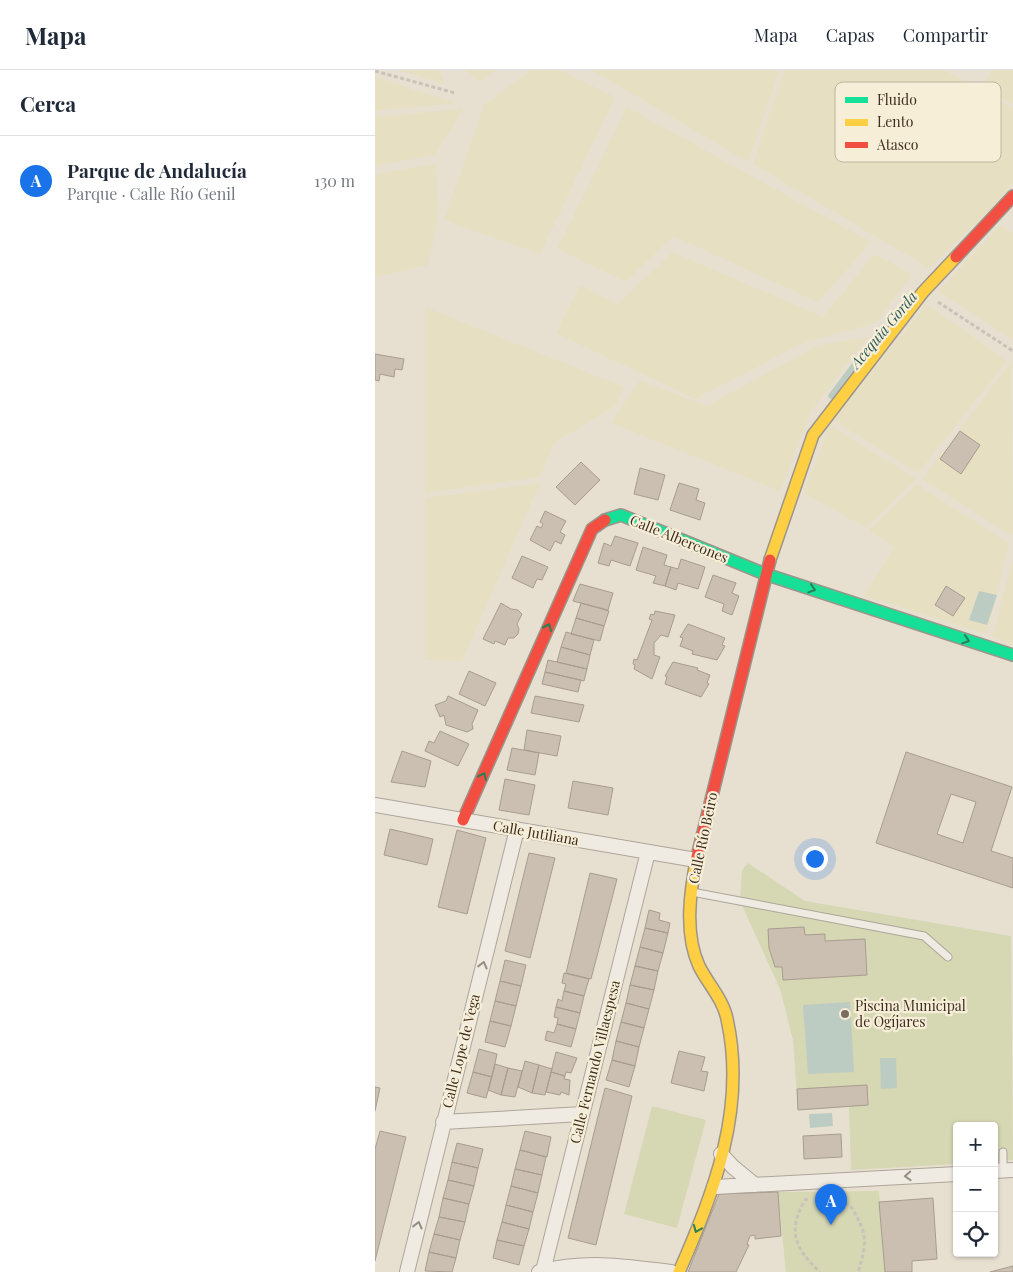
<!DOCTYPE html>
<html lang="es">
<head>
<meta charset="utf-8">
<style>
	:root { --surface:#fff; --page:#f6f6f7; --text:#1f2937; --muted:#747a83; --line:#e0e1e3; --accent:#1a73e8 }
	body { margin:0; font-family:"Playfair Display",serif; background:var(--page); color:var(--text) }
	.controls { position:absolute; right:15px; bottom:15px; display:grid; overflow:hidden; border-radius:5px; box-shadow:0 1px 4px #0004 }
	.controls button { width:45px; height:45px; display:grid; place-items:center; padding:0; border:0; border-bottom:1px solid var(--line); background:var(--surface); color:var(--text); font:25px sans-serif }
	.you { position:absolute; left:439px; top:788px; width:18px; height:18px; margin:-12px; border:4px solid #fff; border-radius:50%; background:#1a73e8; box-shadow:0 0 0 8px #1a73e833 }
	.badge { display:grid; place-items:center; width:32px; height:32px; border-radius:50%; background:var(--accent); color:#fff; font-size:16px; font-weight:700 }
	.pin { position:absolute; translate:-50% -41px; filter:drop-shadow(0 1px 2px #0008) }
	.pin::after { content:''; position:absolute; top:26px; width:18px; height:15px; background:inherit; clip-path:polygon(0 0,100% 0,50% 100%) }
	.list { margin:0; padding:0; list-style:none }
	h2 { display:flex; justify-content:space-between; align-items:center; height:65px; margin:0; padding:0 20px; font-size:21px }
	h2 small { font-size:16px; font-weight:400; color:var(--muted) }
	.list li { display:grid; grid-template-columns:32px 1fr auto; gap:15px; align-items:center; box-sizing:border-box; height:90px; padding:0 20px; border-top:1px solid var(--line) }
	.list b { display:block; font-size:19px; white-space:nowrap }
	.list p { margin:0; font-size:16px; white-space:nowrap; color:var(--muted) }
	.list em { font-size:16px; font-style:normal; color:var(--muted) }
	.icon { flex:none; width:28px; height:28px; fill:none; stroke:currentColor; stroke-width:2; stroke-linecap:round; stroke-linejoin:round }
	.map { position:relative; flex:none; width:638px; height:1202px; overflow:hidden }
	header { display:flex; align-items:center; gap:30px; box-sizing:border-box; height:70px; padding:0 25px; background:var(--surface); border-bottom:1px solid var(--line) }
	header strong { font-size:24px }
	nav { display:flex; gap:28px; margin-inline-start:auto; font-size:18px }
	main { display:flex }
	aside { flex:1; background:var(--surface) }
	.map>svg:first-child { display:block }
	.farmland { fill:#e6dfc2 }
	.green { fill:#d6d7b3 }
	.water { fill:#bcccc2 }
	.lines { fill:none; stroke-linecap:round; stroke-linejoin:round }
	.stream { stroke:#bcccc2; stroke-width:5.5 }
	.building { fill:#cbbfb2; stroke:#a89c90; fill-rule:evenodd }
	.lane-casing { stroke:#ada599; stroke-width:9 }
	.street-casing { stroke:#ada599; stroke-width:16 }
	.fast-casing { stroke:#9c958a; stroke-width:14 }
	.slow-casing { stroke:#9c958a; stroke-width:14 }
	.jam-casing { stroke:#9c958a; stroke-width:14 }
	.path { stroke:#c8c2b9; stroke-width:3; stroke-dasharray:4 2.5; stroke-linecap:butt }
	.lane { stroke:#efebe3; stroke-width:7 }
	.street { stroke:#efebe3; stroke-width:14 }
	.fast { stroke:#16e098; stroke-width:11 }
	.slow { stroke:#ffcf43; stroke-width:11 }
	.jam { stroke:#f24e42; stroke-width:11 }
	.oneway { stroke:#2b7e56 }
	.oneway2 { stroke:#968c82 }
	.poi-dot { fill:#786c5e; stroke:#f7eed8; stroke-width:2 }
	.labels { text-anchor:middle; stroke-width:4.5; stroke-linejoin:round; paint-order:stroke }
	.street-label { font-size:14px; fill:#3d2e20; stroke:#f7eed8 }
	.poi-label { font-size:14px; fill:#3d2e20; stroke:#f7eed8; text-anchor:start }
	.water-label { font-size:15px; font-style:italic; fill:#2f5d5a; stroke:#f7eed8 }
	.key { fill:#f7eed8; stroke:#bfb4a1; stroke-width:1 }
	.key-label { font-size:14px; fill:#3d2e20 }
</style>
</head>
<body>
<header>
<strong>Mapa</strong>
<nav><a>Mapa</a><a>Capas</a><a>Compartir</a></nav>
</header>
<main>
<aside>
<h2>Cerca<small></small></h2>
<ul class="list">
<li><span class="badge">A</span><div><b>Parque de Andalucía</b><p>Parque · Calle Río Genil</p></div><em>130 m</em></li>
</ul>
</aside>
<div class="map">
<svg width="638" height="1202" viewBox="0 0 638 1202">
	<rect width="100%" height="100%" fill="#e7e0d1"/>
	<path class="farmland" d="M25,0h38l7,14z
		M91,0h30l-16,12z
		M156,0h29l55,27 -75,157 -96,-34 40,-115z
		M217,0h185l2,3 -31,89z
		M409,0h160l69,38v75l-18,22 -66,63 -176,-104z
		M617,0h21v34l-31,-17z
		M0,7l81,26 -81,8z
		M252,37l244,135 -53,60 -145,-66 -47,46 -69,-33z
		M88,39l-28,46 -60,11v-49z
		M61,94l2,55 -10,46 -53,12v-103z
		M626,155l12,8v107l-75,-49z
		M298,182l150,65 51,-63 38,20 -36,49 -68,18 -113,58 -139,-66 24,-48 37,19z
		M552,234l80,57 -89,112 -85,-53z
		M50,237l199,80 -9,19 -61,37 -14,34 -115,16z
		M493,267l-57,74 -31,80 -169,-68 29,-43 67,26 111,-61z
		M636,292l2,171 -2,2 -89,-56z
		M455,355l86,54 -50,49 -62,-35z
		M165,413l-78,178 -37,-1v-162z
		M542,414l92,60 -22,90 -123,-38 30,-49 -25,-17z
		M638,488v87l-21,-8z"/>
	<path class="green" d="M373,793l57,38 206,35 2,224 -19,2v-36h-37v38l-106,6 -2,-63 -51,3 -5,-70 -13,-51 -40,-88 2,-31z
		M277,1036l54,14 -29,108 -53,-14z
		M504,1121l6,81h-99l-8,-80z"/>
	<path class="water" d="M604,521l18,4 -10,30 -18,-5z
		M475,932l4,70 -46,2 -5,-69z
		M505,988h16l1,30 -16,1z
		M457,1043l1,13 -23,2 -1,-14z"/>
	<g class="lines">
		<path class="stream" d="M456,326l24,-32"/>
	</g>
	<path class="building" d="M0,284l29,5 -2,11 -7,-1 -1,8 -14,-3 -1,7 -4,-1z
		M585,361l20,14 -19,29 -21,-15z
		M206,392l19,18 -25,25 -19,-18z
		M265,398l25,7 -7,25 -24,-6z
		M304,413l20,6 -3,11 9,3 -5,17 -30,-10z
		M170,441l21,10 -6,11 5,3 -4,9 -6,-3 -5,10 -20,-11 7,-14 4,2 2,-4 -3,-2z
		M240,466l23,7 -8,23 -19,-6 -2,6 -11,-3 6,-20 7,3z
		M268,477l24,8 -3,10 7,2 -6,19 -12,-3 3,-7 -20,-6z
		M147,486l26,11 -6,13 -5,-1 -4,9 -21,-10z
		M306,489l24,8 -7,22 -20,-6 -2,7 -11,-4 6,-19 7,2z
		M338,505l23,8 -4,10 7,3 -7,19 -10,-4 2,-7 -19,-7z
		M205,514l33,9 -5,17 -35,-9z
		M571,516l19,12 -12,18 -18,-11z
		M126,533l10,6 7,1 4,4 -5,10 2,5 -1,5 -4,4h-6l-3,7 -10,-4 -1,3 -11,-5z
		M206,533l28,8 -5,15 -28,-8z
		M280,541l20,4 -7,22 -7,-2 -7,8v12l6,2 -8,22 -18,-10 1,-4 -2,-1 1,-5 3,1 15,-40 -3,-1 2,-5 3,1z
		M201,548l28,8 -4,15 -29,-7z
		M313,554l37,14 -3,7 3,1 -8,14 -25,-6 1,-3 -13,-5 3,-8 -3,-1z
		M191,562l28,8 -4,15 -29,-8z
		M186,577l29,8 -3,14 -30,-7z
		M173,590l39,9 -3,12 -39,-9z
		M298,592l25,6 -1,2 13,5 -3,8 2,1 -8,13 -36,-13 2,-7 -2,-1z
		M94,601l27,12 -11,23 -26,-12z
		M170,602l36,8 -3,12 -36,-8z
		M73,626l30,14 -6,14 1,5 -6,3 -21,-7 -2,-10 -4,2 -5,-12 11,-4z
		M160,626l49,9 -5,17 -48,-9z
		M152,660l34,6 -4,20 -33,-6z
		M65,661l29,13 -11,22 -33,-15 4,-10 5,2z
		M137,678l27,5 -4,22 -28,-5z
		M27,681l29,10 -6,26 -34,-5z
		M531,682l106,35 -21,64 22,7v30l-137,-45zM576,724l25,8 -13,41 -26,-9z
		M130,709l30,6 -6,30 -30,-5z
		M198,711l40,7 -5,27 -40,-7z
		M15,759l43,10 -6,26 -43,-10z
		M82,760l29,8 -19,76 -29,-7z
		M154,783l26,5 -25,100 -25,-7z
		M215,803l27,6 -26,100 -25,-6z
		M274,840l11,3 -1,7 11,3 -2,10 -23,-5z
		M429,857l1,8 20,-1v7l40,-2 2,36 -84,5 -1,-13h-7l-6,-19 -1,-19z
		M270,858l23,5 -5,20 -23,-6z
		M265,877l23,6 -5,18 -23,-5z
		M130,890l21,5 -5,21 -21,-5z
		M260,896l23,5 -4,19 -24,-5z
		M189,903l25,6 -5,17 -20,-5 2,-7 -4,-1z
		M125,911l21,5 -5,20 -21,-5z
		M255,915l24,5 -5,19 -23,-6z
		M189,921l20,5 -4,17 -24,-6 2,-8 4,2z
		M120,931l21,5 -5,20 -21,-5z
		M251,933l23,6 -5,19 -23,-6z
		M181,937l24,6 -4,16 -19,-5 1,-6 -4,-1z
		M115,951l21,5 -6,21 -20,-5z
		M246,952l23,6 -5,19 -23,-6z
		M182,954l19,5 -5,18 -26,-7 2,-9 7,2z
		M241,971l23,6 -4,19 -23,-6z
		M104,979l18,5 -5,23 -19,-5z
		M304,981l26,6 -4,14 7,1 -4,19 -33,-8z
		M181,982l21,6 -6,15 -5,-1 -1,4 -14,-4z
		M237,990l23,6 -6,21 -23,-7z
		M150,991l14,4 -7,28 -14,-6z
		M120,994l13,4 -7,27 -13,-5z
		M164,995l13,4 -7,26 -13,-2z
		M133,998l14,3 -7,26 -14,-2z
		M98,1002l19,5 -6,21 -19,-5z
		M176,1002l14,4 -1,3 6,1 -1,15 -8,-3 -1,3 -14,-3z
		M492,1015l1,20 -70,5 -1,-21z
		M0,1017l5,1 -5,23z
		M230,1018l27,8 -36,149 -28,-7z
		M5,1061l26,6 -31,124v-112z
		M150,1061l26,6 -4,20 -27,-7z
		M466,1064l1,23 -38,2 -1,-23z
		M82,1073l26,6 -5,19 -26,-6z
		M145,1080l26,7 -4,18 -27,-6z
		M77,1092l26,6 -4,18 -26,-6z
		M140,1099l27,6 -4,18 -27,-7z
		M73,1110l26,6 -5,18 -26,-6z
		M136,1116l27,7 -5,19 -27,-7z
		M403,1122l3,44 -26,3v-4l-5,1 -3,8 2,1 -13,27h-48l31,-78z
		M68,1128l26,6 -4,18 -26,-5z
		M558,1128l4,61 -25,2v11h-27l-6,-70z
		M131,1135l27,7 -4,17 -27,-7z
		M64,1147l26,5 -5,18 -26,-6z
		M127,1152l27,7 -5,17 -27,-6z
		M59,1164l26,6 -4,18 -27,-6z
		M122,1170l27,6 -5,19 -26,-7z
		M54,1182l27,6 -4,14 -27,-1z
		M638,1196v6h-23z"/>
	<g class="lines">
		<g class="lane-casing">
			<path id="lane" d="M317,822l232,44 24,21
				M628,1082v19"/>
		</g>
		<g class="street-casing">
			<path id="street" d="M0,735l321,55
				M68,1052l139,-8
				M346,1084l12,13 22,18
				M619,1101l19,-1
				M339,1117l243,-13
				M168,1201l105,-419
				M32,1202l110,-443
				M164,1202c46,-12 86,-6 132,0"/>
		</g>
		<g class="fast-casing">
			<path id="fast" d="M230,450l16,-5 144,59 248,81"/>
		</g>
		<g class="slow-casing">
			<path id="slow" d="M395,490l43,-125 110,-143 33,-35
				M304,1202c35,-80 68,-164 48,-253 -4,-20 -19,-35 -28,-53 -15,-33 -9,-75 -2,-109"/>
		</g>
		<g class="jam-casing">
			<path id="jam" d="M581,187l57,-61
				M88,750l129,-291 13,-9
				M322,787l73,-297"/>
		</g>
		<path class="path" d="M0,1l80,22
			M563,232l75,49
			M451,1128l24,7c17,28 18,36 8,67
			M433,1129l-3,1c-18,31 -10,49 15,72"/>
		<use href="#lane" class="lane"/>
		<use href="#street" class="street"/>
		<use href="#fast" class="fast"/>
		<use href="#slow" class="slow"/>
		<use href="#jam" class="jam"/>
	</g>
	<defs><path id="oneway-chevron" d="M-2-3.5L2.5 0L-2 3.5" fill="none" stroke-width="1.6" stroke-linecap="round" stroke-linejoin="round" transform="scale(1.25)"/></defs>
	<g class="oneway">
		<use href="#oneway-chevron" transform="translate(437 519) rotate(18)"/>
		<use href="#oneway-chevron" transform="translate(173 557) rotate(-66)"/>
		<use href="#oneway-chevron" transform="translate(591 570) rotate(18)"/>
		<use href="#oneway-chevron" transform="translate(108 706) rotate(-66)"/>
		<use href="#oneway-chevron" transform="translate(322 1159) rotate(112)"/>
	</g>
	<g class="oneway2">
		<use href="#oneway-chevron" transform="translate(108 895) rotate(-76)"/>
		<use href="#oneway-chevron" transform="translate(533 1106) rotate(177)"/>
		<use href="#oneway-chevron" transform="translate(43 1155) rotate(-76)"/>
	</g>
	<circle class="poi-dot" cx="470" cy="944" r="5"/>
	<g class="labels">
		<g class="street-label">
			<text transform="translate(304 469) rotate(22)" y="5">Calle Albercones</text>
			<text transform="translate(161 763) rotate(10)" y="5">Calle Jutiliana</text>
			<text transform="translate(328 768) rotate(-78)" y="5">Calle Río Beiro</text>
			<text transform="translate(86 981) rotate(-76)" y="5">Calle Lope de Vega</text>
			<text transform="translate(220 992) rotate(-76)" y="5">Calle Fernando Villaespesa</text>
		</g>
		<g class="poi-label">
			<text x="480" y="941">Piscina Municipal<tspan x="480" dy="16">de Ogíjares</tspan></text>
		</g>
		<g class="water-label">
			<text transform="translate(509 260) rotate(-50)" y="5">Acequia Gorda</text>
		</g>
	</g>
	<rect x="460" y="12" width="166" height="80" rx="8" class="key"/>
	<rect x="470" y="27" width="23" height="6" fill="#16e098"/>
	<rect x="470" y="49" width="23" height="7" fill="#ffcf43"/>
	<rect x="470" y="72" width="23" height="6" fill="#f24e42"/>
	<g class="key-label">
		<text x="502" y="35">Fluido</text>
		<text x="502" y="57">Lento</text>
		<text x="502" y="80">Atasco</text>
	</g>
</svg>
<div class="controls">
<button>+</button>
<button>−</button>
<button><svg class="icon" aria-label="locate" viewBox="0 0 24 24"><circle cx="12" cy="12" r="6"/><path d="M12 2v4M12 18v4M2 12h4M18 12h4"/></svg></button>
</div>
<div class="you"></div>
<div class="pin badge" style="left:456px;top:1155px">A</div>
</div>
</main>
</body>
</html>
